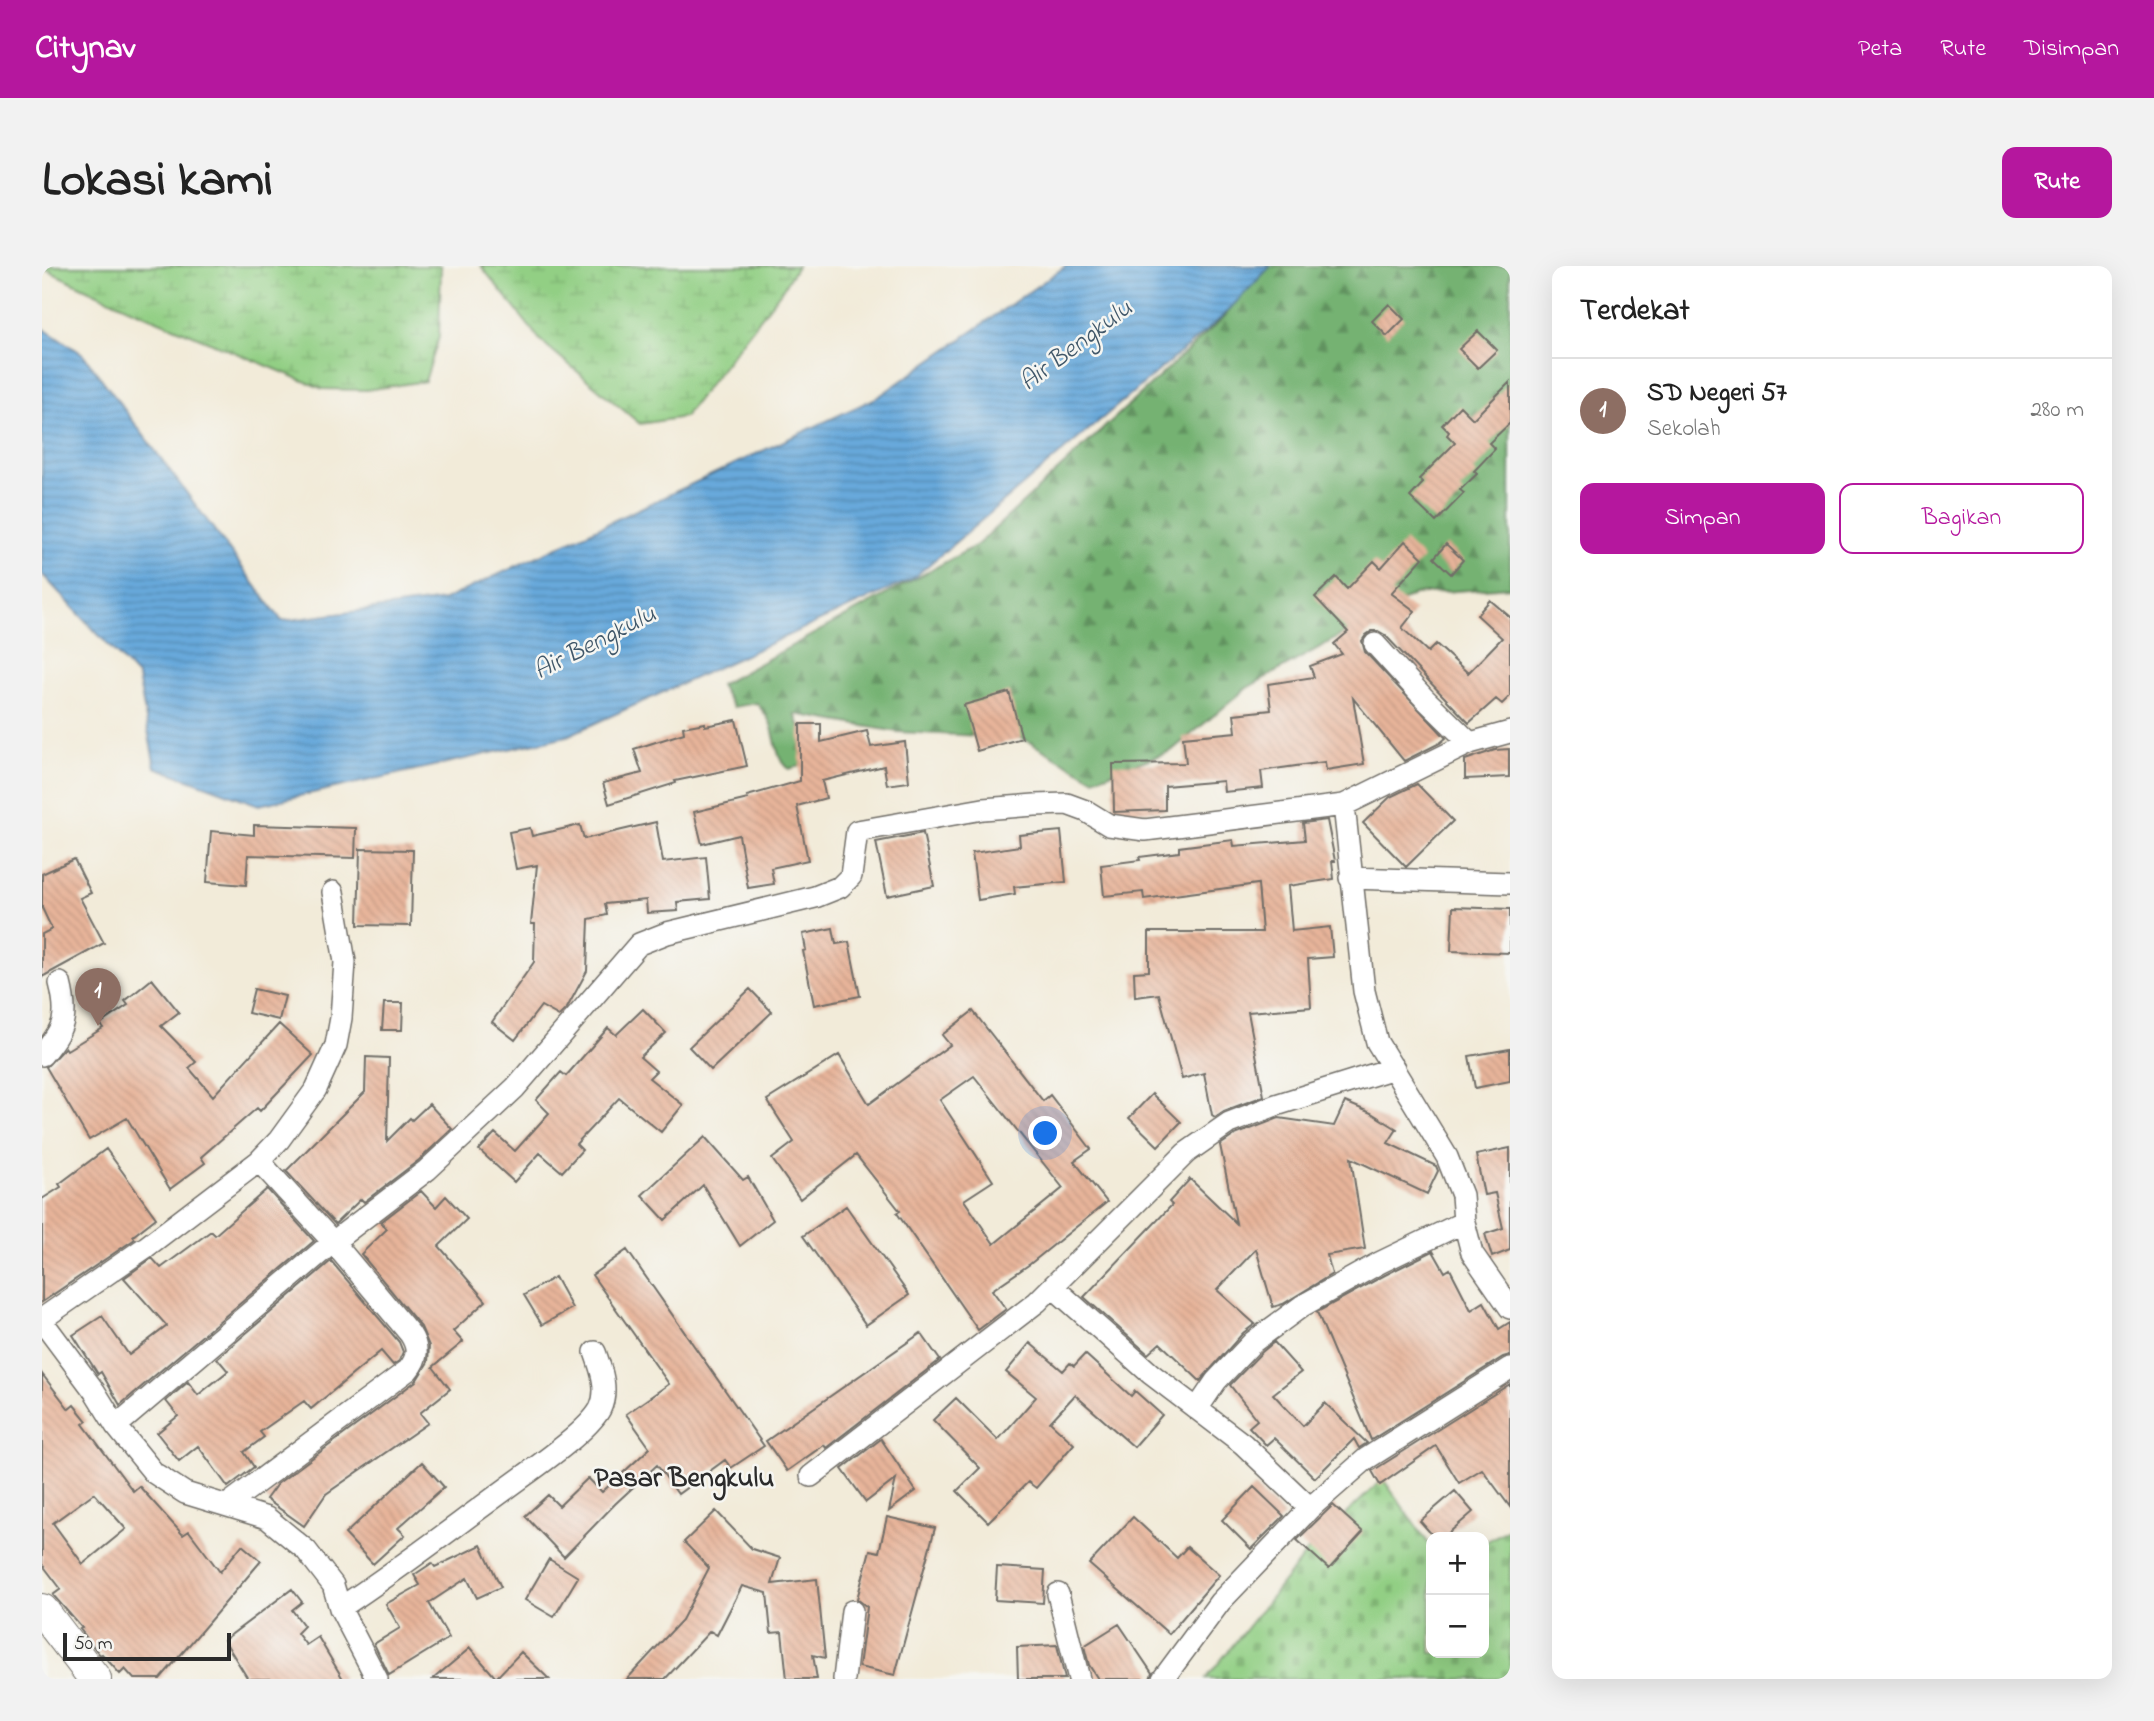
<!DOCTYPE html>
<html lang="id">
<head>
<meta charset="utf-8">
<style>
	:root { --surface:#fff; --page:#f2f2f2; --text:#222; --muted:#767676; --line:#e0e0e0; --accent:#b5179e }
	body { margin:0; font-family:"Indie Flower",sans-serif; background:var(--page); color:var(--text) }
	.controls { position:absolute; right:21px; bottom:21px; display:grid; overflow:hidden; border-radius:14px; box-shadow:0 7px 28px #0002 }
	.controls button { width:63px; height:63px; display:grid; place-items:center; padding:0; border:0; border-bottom:2px solid var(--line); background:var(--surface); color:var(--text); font:35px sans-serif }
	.scale { position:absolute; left:21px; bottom:18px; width:168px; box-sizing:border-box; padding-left:7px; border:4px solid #2b2b2b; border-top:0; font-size:19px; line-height:24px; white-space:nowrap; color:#2b2b2b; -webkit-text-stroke:5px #f6f6f2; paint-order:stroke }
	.you { position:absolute; left:1004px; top:868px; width:24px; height:24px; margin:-18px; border:5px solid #fff; border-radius:50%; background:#1a73e8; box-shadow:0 0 0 10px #1a73e833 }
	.badge { display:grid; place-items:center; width:46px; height:46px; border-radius:50%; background:var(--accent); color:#fff; font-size:23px; font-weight:700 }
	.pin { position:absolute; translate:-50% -58px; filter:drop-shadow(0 2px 4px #0008) }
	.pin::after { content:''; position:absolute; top:37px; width:24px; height:21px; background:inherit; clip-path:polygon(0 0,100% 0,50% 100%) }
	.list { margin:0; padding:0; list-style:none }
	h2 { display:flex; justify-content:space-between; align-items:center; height:91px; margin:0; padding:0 28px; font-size:30px }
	h2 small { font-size:23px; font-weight:400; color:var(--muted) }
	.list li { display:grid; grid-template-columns:46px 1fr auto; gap:21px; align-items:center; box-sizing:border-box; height:105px; padding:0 28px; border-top:2px solid var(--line) }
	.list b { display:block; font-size:26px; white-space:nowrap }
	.list p { margin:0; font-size:23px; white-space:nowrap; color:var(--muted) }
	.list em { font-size:23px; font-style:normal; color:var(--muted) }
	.actions { display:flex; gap:14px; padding:21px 28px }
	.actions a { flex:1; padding:16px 0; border:2px solid var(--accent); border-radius:14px; text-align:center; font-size:24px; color:var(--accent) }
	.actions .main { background:var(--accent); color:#fff }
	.map { position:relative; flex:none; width:1468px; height:1413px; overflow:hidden; border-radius:14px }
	header { display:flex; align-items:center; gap:42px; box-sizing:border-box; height:98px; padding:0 35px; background:var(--accent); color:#fff }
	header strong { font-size:33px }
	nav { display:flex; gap:38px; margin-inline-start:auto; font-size:24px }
	.intro { display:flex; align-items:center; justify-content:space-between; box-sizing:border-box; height:168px; padding:0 42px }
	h1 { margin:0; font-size:49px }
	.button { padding:18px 32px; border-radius:14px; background:var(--accent); color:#fff; font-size:24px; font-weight:700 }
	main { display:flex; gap:42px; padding:0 42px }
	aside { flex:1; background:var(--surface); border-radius:14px; box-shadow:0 7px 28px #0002 }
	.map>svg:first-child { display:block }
	.forest { fill:url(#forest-firs); stroke:#506e4e; stroke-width:2 }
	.wetland { fill:url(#wetland-marsh); stroke:#5e7d58; stroke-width:2 }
	.cemetery { fill:url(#cemetery-stones); stroke:#5e7d58; stroke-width:2 }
	.water { fill:url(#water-rules); stroke:#496a83; stroke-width:2 }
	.building { fill:url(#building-back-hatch); fill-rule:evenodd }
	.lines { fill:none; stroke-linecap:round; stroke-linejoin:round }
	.street-casing { stroke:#716e68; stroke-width:24 }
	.primary-casing { stroke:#716e68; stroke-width:34 }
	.street { stroke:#fff; stroke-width:21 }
	.primary { stroke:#fff; stroke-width:32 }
	.labels { text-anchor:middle; stroke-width:5; stroke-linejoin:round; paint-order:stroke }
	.water-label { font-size:26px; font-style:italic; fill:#405769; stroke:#f6f6f2 }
	.quarter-label { font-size:28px; font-weight:bold; fill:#2b2b2b; stroke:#f6f6f2 }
</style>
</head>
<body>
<header>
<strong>Citynav</strong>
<nav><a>Peta</a><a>Rute</a><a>Disimpan</a></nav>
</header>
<div class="intro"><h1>Lokasi kami</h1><a class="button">Rute</a></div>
<main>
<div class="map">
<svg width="1468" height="1413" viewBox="0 0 1468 1413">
	<defs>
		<pattern id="forest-firs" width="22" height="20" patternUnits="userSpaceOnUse" patternTransform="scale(1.75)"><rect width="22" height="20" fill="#75b272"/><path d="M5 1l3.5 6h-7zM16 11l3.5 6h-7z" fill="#60915e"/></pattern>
		<pattern id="wetland-marsh" width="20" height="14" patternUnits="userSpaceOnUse" patternTransform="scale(1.75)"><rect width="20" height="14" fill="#92cf84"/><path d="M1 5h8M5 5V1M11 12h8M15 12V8" fill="none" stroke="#7eb272"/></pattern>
		<pattern id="cemetery-stones" width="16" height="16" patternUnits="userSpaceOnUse" patternTransform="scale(1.75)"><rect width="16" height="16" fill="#92cf84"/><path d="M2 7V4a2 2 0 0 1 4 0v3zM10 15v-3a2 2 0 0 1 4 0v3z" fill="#7eb272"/></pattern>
		<pattern id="water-rules" width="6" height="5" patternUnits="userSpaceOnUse" patternTransform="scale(1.75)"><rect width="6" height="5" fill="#67a9db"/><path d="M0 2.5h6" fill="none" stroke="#558ab2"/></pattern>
		<pattern id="building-back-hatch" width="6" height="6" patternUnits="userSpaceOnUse" patternTransform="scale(1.75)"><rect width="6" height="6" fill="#e7b49a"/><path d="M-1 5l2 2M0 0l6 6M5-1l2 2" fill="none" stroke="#c69b85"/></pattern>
	</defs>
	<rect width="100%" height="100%" fill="#f6f6f2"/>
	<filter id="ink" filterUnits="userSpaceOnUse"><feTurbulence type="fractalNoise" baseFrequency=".0143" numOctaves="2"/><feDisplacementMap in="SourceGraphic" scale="14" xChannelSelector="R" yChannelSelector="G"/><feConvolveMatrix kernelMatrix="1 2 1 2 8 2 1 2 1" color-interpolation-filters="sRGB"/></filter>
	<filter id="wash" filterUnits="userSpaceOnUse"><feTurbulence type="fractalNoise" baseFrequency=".00686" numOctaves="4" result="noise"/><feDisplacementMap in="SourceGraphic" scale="28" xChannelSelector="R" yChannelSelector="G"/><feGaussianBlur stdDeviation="1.57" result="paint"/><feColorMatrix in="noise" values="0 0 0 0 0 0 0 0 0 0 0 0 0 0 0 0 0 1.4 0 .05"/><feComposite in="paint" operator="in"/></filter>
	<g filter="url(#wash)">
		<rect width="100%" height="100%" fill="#f2ebd9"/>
		<path class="forest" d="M1218,0h250v321l-95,7 -168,94 -76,63 -77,28 -72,-41 -124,-6 -103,-18 11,28 -5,23 -12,4c-15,-13 -12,-30 -19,-47 -3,-6 -9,-13 -13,-19l-24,4 -13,-22 257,-140 248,-229z"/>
		<path class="wetland" d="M0,0h399l-2,71 -14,44 -59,9 -43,-1 -195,-81 -86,-40z
			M439,0h316l-15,24 -98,127 -44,7 -99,-83z"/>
		<path class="cemetery" d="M1341,1213l48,68v106h53v-110l26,-15v151h-304l105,-132z"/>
		<path class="water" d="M1024,0h205l-50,52 -309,261 -345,157 -308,69 -104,-38 -17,-90 -96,-103v-246l41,26 199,267 162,-21 434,-203z"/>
		<g id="blocks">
			<path class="building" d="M1347,38l15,15 -17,17 -15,-15z
				M1436,65l19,19 -19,18 -19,-19z
				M1468,116v41l-21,20 6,6 -21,22 3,3 -17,16 4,3 -28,29 -26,-25 13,-14 -4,-4 36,-36 -8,-8 2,-3 -7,-7 18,-19 13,13z
				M1363,275l18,17 -32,35 24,18 -13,17 26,24 8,-8 32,29 34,-35 -25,-23 13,-15 20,17v79l-8,8 -6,-5 -27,24 -84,-88 -7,-4h-6l-6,4 -4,6 3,11 81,86 -6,5 -36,18 -51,-63 11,66 -38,6 -1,-8 -64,9 2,17 -39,4 -1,-11 -58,5v24l-51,2 -1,-48 73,-1 -3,-26 53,-5 -2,-18 37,-4 -3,-26 46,-7 -4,-11 32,-12 -8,-10 14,-12 -33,-35 21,-20 11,12 27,-28 7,7z
				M1404,278l17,16 -12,14 -17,-16z
				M967,426l13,46 -45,13 -13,-46z
				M694,454l11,46 -72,15 1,2 -67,21 -6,-21 39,-10 -8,-24 50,-16 -1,-6 22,-4v3z
				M758,458h21v18l46,-11 4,16 34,-5 4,40 -22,3 -3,-19 -62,15 4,17 -29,8 11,54 -37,8 3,16 -26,4 -9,-53 -37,9 -8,-32 54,-13 -1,-3 53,-15z
				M1467,483v28l-44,2v-19l30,-10z
				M1375,518l36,37 -47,46 -43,-44 27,-26z
				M1285,554l8,41h-3l2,18 -46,7 4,45 38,-4 3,30 -25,2 3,48 -63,5 16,84 -40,15 -9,6 -3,-2 -8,-42 -22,6 -23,-85 -24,3 -1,-25 15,-1v-39h113l-4,-48 -114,15 -1,-7 -39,4 -3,-31 39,-5 -1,-3 40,-5v-5l54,-7 1,6 71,-6 -2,-17z
				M614,556l7,40 43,-5 4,42 -33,3 1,9 -31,2 -1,-13 -41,4 2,11 -18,4 -2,52 -20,37 -8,8 -18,-10 -26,34 -23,-18 42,-60 1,-38h-4l6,-59 -21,4 -7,-37 21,-4 2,8 48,-11 4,14z
				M212,559l102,3 -1,30 -107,-3 -2,30 -39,-3 4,-51 43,4z
				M1019,565l5,51 -52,5 1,7 -37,6 -6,-47 48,-7 -1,-11z
				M881,567l11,53 -47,10 -11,-54z
				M318,583l53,1 -2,76 -53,-1z
				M32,593l17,34 -11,5 24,45 -62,34v-43l10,-5 -10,-21v-34z
				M1411,641l57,2v44l-59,-2z
				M791,662l3,16 13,-2 11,54 -46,9 -11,-54 3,-1 -3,-16z
				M110,713l27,33 -18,14 35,36 -7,6 24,28 66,-72 34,31 -53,56 -3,-3 -56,49 4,6 -35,26 -43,-71 -38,22 -43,-73 19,-20 2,3 36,-22 -3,-4 28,-19 -3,-4z
				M212,723l31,7 -6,24 -31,-7z
				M708,723l22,23 -61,58 -22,-23z
				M342,737h19l-1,27h-20z
				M601,743l23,24 -26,24 16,14 -7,7 34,27 -22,27 -42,-34 -43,46 6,6 -20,22 -22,-19 -26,29 -35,-32 16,-17 20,18 34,-38 -13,-13 25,-28 5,4 42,-48 8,7z
				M931,745l70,90 7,-6 41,54 -17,12 33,41 -77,62 -38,26 14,19 -28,21 -81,-117 3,-2 -44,-56 -56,44 -28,-40 22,-17 -27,-42 72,-45 30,49 81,-59 -8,-10zM932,810l89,112 -69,56 -30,-44 29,-19 -53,-81z
				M1468,783v32l-35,7 -6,-32z
				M324,791l23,1 -2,83 23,-23 2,2 17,-16 23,25 -33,31 -55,42 -3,-3 -26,25 -49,-53 79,-79z
				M1110,828l29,28 -23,24 -29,-28z
				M1303,836l26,11 26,16 -9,14 48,23 2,5 -11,23 -76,-36 14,91 -38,6 5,19 -49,30 -10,3 -17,-58 -39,41 38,34 -12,9 -43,48 -40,-38 -12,11 -64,-57 88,-92 -3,-3 21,-23 46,44 -16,-78 15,-10 44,-17 55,8z
				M663,871l38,43 5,-3 25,43 -33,26 -37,-61 -38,35 -23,-25z
				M1468,882v102l-18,7 -7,-23 18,-6 -8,-35 -11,2 -8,-40z
				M64,883l50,69 -23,18 2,3 -93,63v-103l19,-12 -2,-3z
				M225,923l47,52 -194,164 -19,-33 -3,2 -25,-39 29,-19 27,39 38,-29 -43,-48 28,-20 9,10 50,-37 4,4z
				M379,925l15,16 10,-11 21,23 -28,27 47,55 -33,30 10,11 -30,25 17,22 -30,24 8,10 -102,71 -22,32 -38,-27 11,-15 139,-103 12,-19 1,-16 -8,-19 -60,-73 26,-25 -6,-7z
				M804,940l63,89 -43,30 -63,-89z
				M585,984l137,196 -33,22 -6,-8 -47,34 -21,-29 -42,39 -51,53 -39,-41 23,-21 11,11 29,-28 14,14 48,-44 -24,-34 43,-30 -77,-109z
				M1391,985l12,21 5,-3 21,41 13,-8 15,27 11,-7v33l-7,2 -132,83 -54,-128 68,-37z
				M289,995l68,81 4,10 -4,9 -6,4 -12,-14 -70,58 -7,-8 -44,31 4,5 -20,15 10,15 -26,20 -30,-41 -19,15 -22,-28 21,-17 -12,-15 22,-19 10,13 30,-24 -11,-13z
				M513,1011l17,31 -30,17 -18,-30z
				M879,1067l19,27 -114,88 -2,-3 -37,26 -21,-30z
				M1232,1076l27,30 -28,22 30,32 22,-23 42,40 -8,5 -5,-9 -39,39 -41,-40 -8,7 -17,-18 8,-7 -27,-35 32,-33z
				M988,1077l33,28 7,-8 4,3 11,-12 46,42 4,-5 27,24 -28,32 -59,-52 -25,27 24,22 -38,44 -8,-6 -40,40 -31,-31 23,-23 -47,-48 23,-22 42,42 38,-43 -30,-25z
				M0,1108l27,35 5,-4 13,16 -4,3 50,67 6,-5 44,49 6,-4 31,41 22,-27 19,16 -101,118h-26l-9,-10 -5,5 -18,-20 -2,1 -20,-26 2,-1 -29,-33 8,-6 -19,-25zM52,1227l32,36 -43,35 -30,-41z
				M1468,1118v123l-28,-38 -23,14 -23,-37 -56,39 -8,-14 2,-1z
				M839,1173l35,52 -27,20 7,-32 -30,23 -24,-33z
				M380,1196l22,25 -46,41 7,7 -32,29 -28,-30z
				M1212,1221l30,29 -33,33 -29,-29z
				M1413,1225l18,21 -29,25h-10l-14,-16z
				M1291,1239l30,27 -34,37 -32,-29z
				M674,1245l36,38 28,9 -8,26 45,-5 8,79 -12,-3 4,24h-30l-5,-47 -11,1 -4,-40 -25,-7 -25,49 -7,-4 -45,48h-38l55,-59 27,-52 -25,-26z
				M845,1251l48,11 -40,147 -36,-8 8,-60 -10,-8 13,-49 9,2z
				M1091,1251l44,41 10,-11 32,28 -50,59 -80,-70z
				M439,1279l20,42 -24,11 -10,-20 -38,25 20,35 -60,37 -15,-31 26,-16 -14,-24 34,-19 -6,-10 18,-12 3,4z
				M507,1293l29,18 -24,40 -29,-17z
				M955,1301l48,3 -2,33 -48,-3z
				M250,1323l10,13 -10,8 12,16 -7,7 9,12 12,-8 25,42h-95l-24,-39z
				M1077,1358l33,49 -2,6h-52l-9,-14 -5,-19z
				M1015,1379l8,34h-47l-1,-32z
				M428,1382l26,30 25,-26 28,27h-116z"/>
		</g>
	</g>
	<g filter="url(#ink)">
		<use href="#blocks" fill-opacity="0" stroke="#716e68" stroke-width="2"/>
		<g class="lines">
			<g class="street-casing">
				<path id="street" d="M1333,378l49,54 46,45
					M1302,539l126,-62 40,-11
					M1308,612l160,5
					M0,789c22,-27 27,-37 18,-72
					M1011,1021l98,87 92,70 67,64
					M0,1053l104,-72 113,-86 20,-21 37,-51 20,-44 5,-27 4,-56 -12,-70
					M0,1055l53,71 21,34 38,47 31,20 82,25 39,32 27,35 7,23 37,71
					M1155,1143l19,-28 37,-39 49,-36 77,-43 85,-41
					M74,1160l217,-184 94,-72 88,-82 124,-144 28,-11 148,-36 25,-10 11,-11 6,-45 126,-22 52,-4 32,-1 19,7 23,14 36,5 199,-25 20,186 13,51 70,115 15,38 2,27 8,31 38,55
					M769,1210l226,-174 149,-149 43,-30 47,-18 118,-37
					M185,1239l181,-135c10,-12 11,-22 2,-36l-77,-92 -74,-81
					M1016,1328l21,85
					M298,1342c57,-37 111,-79 166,-119 24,-18 81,-56 94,-80 9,-19 1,-40 -5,-57
					M802,1413l8,-68
					M1121,1413l57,-77 90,-94 56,-49 144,-91"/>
			</g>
			<g class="primary-casing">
				<path id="primary" d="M0,1344l53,69"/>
			</g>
			<use href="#street" class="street"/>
			<use href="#primary" class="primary"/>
		</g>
	</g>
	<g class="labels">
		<g class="water-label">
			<text transform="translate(1033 78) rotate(-37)" y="9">Air Bengkulu</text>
			<text transform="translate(552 375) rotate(-27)" y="9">Air Bengkulu</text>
		</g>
		<g class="quarter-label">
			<text x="642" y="1220">Pasar Bengkulu</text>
		</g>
	</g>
</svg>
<div class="controls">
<button>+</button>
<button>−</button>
</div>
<div class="scale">50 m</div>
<div class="you"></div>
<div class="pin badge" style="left:56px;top:760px;background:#8d6e63">1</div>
</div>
<aside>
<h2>Terdekat<small></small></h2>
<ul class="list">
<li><span class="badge" style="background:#8d6e63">1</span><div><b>SD Negeri 57</b><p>Sekolah</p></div><em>280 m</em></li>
</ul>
<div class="actions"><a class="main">Simpan</a><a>Bagikan</a></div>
</aside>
</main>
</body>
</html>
